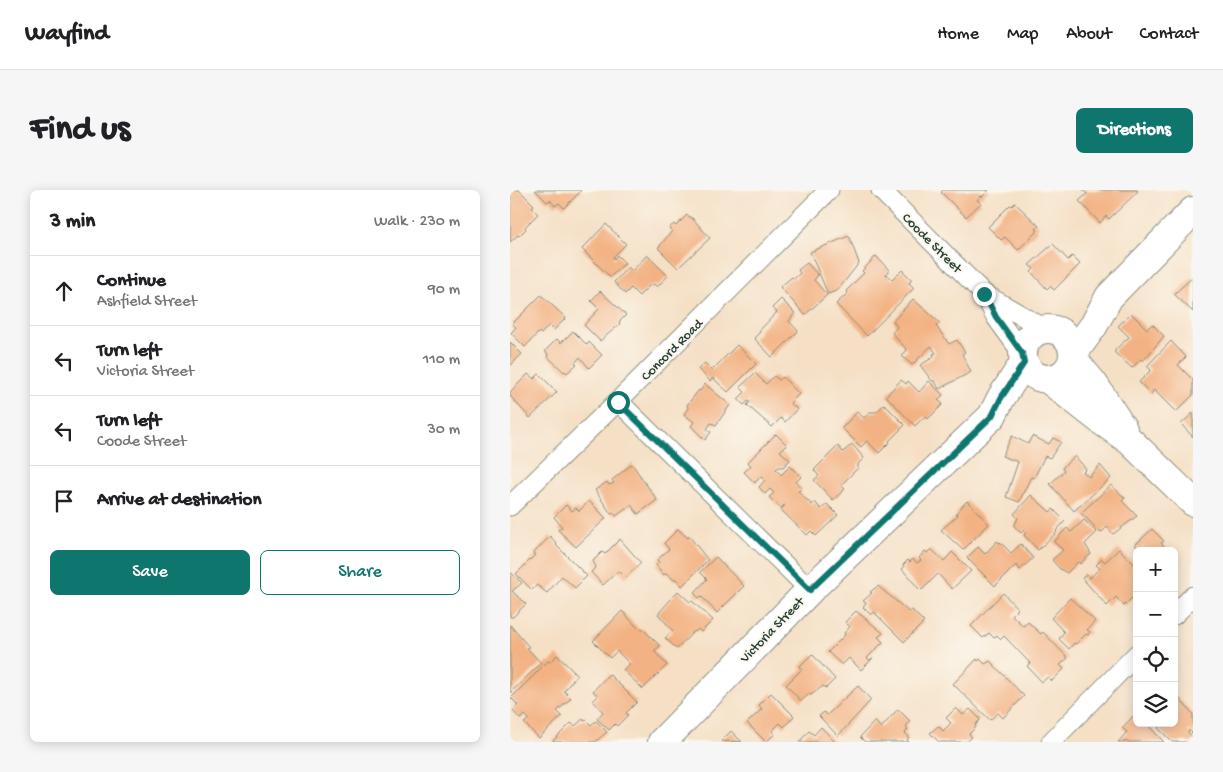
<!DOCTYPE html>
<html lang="en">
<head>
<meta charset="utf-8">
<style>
	:root { --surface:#fff; --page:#f6f6f6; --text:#202124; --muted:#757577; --line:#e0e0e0; --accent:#0f766e }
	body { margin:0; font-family:"Gochi Hand",sans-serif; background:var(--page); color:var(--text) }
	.controls { position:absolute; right:15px; bottom:15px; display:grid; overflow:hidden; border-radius:8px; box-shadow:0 2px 12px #0003 }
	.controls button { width:45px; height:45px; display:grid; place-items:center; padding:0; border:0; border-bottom:1px solid var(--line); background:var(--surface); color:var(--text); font:25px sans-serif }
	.stop { position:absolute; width:15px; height:15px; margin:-11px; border:4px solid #0f766e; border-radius:50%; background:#fff }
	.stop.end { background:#0f766e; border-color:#fff; box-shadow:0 1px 5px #0008 }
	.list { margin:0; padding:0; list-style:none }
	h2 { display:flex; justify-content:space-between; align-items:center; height:65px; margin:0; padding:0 20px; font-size:21px }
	h2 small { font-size:16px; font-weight:400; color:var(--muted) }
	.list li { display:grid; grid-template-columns:32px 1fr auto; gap:15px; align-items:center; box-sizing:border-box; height:70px; padding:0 20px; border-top:1px solid var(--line) }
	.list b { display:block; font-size:19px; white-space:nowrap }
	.list p { margin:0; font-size:16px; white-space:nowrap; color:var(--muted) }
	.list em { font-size:16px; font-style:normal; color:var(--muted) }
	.actions { display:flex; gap:10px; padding:15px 20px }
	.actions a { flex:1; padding:11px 0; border:1px solid var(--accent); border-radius:8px; text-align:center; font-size:18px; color:var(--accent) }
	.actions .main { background:var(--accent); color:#fff }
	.icon { flex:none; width:28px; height:28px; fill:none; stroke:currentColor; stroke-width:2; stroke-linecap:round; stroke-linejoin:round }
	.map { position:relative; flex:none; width:683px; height:552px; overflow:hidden; border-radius:8px }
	header { display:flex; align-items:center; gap:30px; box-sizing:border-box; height:70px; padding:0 25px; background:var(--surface); border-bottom:1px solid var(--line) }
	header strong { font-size:24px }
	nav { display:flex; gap:28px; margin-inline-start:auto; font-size:18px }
	.intro { display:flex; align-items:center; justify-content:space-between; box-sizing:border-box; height:120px; padding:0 30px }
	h1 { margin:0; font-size:35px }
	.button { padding:12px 22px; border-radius:8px; background:var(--accent); color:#fff; font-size:18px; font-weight:700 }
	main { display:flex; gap:30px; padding:0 30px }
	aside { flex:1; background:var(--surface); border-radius:8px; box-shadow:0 2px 12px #0003 }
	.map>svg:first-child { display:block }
	.building { fill:#f3b283 }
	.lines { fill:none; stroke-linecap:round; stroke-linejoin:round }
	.street-casing { stroke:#8a8e7d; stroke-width:21 }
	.secondary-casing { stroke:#8a8e7d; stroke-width:30 }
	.street { stroke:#fff; stroke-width:19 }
	.secondary { stroke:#fff; stroke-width:28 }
	.route { stroke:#0f766e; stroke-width:6 }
	.labels { text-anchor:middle; stroke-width:4; stroke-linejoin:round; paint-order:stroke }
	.street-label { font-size:14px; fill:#1f3d34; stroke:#fbf7ec }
</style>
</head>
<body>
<header>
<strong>Wayfind</strong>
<nav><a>Home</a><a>Map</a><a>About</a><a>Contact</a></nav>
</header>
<div class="intro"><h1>Find us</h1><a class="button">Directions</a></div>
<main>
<aside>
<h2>3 min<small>Walk · 230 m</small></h2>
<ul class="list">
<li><svg class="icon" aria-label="ahead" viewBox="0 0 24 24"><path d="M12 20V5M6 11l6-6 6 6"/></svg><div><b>Continue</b><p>Ashfield Street</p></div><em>90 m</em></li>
<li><svg class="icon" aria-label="left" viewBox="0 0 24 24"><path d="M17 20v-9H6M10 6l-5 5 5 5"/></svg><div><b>Turn left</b><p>Victoria Street</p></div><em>110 m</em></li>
<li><svg class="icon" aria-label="left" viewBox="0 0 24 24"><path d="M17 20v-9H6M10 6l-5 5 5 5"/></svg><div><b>Turn left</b><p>Coode Street</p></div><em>30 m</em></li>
<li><svg class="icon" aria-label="arrive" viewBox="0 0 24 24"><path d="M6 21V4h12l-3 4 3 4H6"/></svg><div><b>Arrive at destination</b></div></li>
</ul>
<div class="actions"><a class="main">Save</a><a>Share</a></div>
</aside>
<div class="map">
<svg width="683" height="552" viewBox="0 0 683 552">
	<rect width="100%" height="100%" fill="#fbf7ec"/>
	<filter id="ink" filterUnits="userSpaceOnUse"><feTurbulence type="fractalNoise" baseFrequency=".02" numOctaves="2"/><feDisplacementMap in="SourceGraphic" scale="10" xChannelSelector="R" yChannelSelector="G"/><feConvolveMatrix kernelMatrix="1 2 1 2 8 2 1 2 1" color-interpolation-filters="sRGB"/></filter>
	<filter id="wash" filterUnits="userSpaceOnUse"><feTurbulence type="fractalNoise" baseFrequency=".0096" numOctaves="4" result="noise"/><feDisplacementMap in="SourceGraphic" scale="20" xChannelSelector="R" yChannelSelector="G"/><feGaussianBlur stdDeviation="1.12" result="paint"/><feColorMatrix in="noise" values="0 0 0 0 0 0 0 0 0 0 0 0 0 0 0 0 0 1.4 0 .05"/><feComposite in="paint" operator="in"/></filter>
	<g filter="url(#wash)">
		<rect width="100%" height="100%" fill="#f5e0c6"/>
		<g id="blocks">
			<path class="building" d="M0,0h9l15,15 -2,3 6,6 -13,13 1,2 -7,7 -1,-1 -8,7z
				M25,0h44l2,1 -17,17 -5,-5 -4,3 -5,-6 -3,2z
				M433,0h46l-7,7 -1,-1 -4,4 4,3 -15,14 -25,-25z
				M573,0h54l1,1 -29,28 -3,-3 -6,7 -21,-22 8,-7z
				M505,13l24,23 -3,3 2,1 -20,20 -13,-13 -4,3 -13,-13 22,-22 2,1z
				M177,25l6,4 17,19 -32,30 -20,-20 14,-17 -3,-3 5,-4 2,2z
				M96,34l20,20 -13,13 1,2 3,-4 8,8 -15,14 -28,-28z
				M339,46l10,27 -21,27 -10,4 -18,-42z
				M543,54l15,16 4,-4 8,8 -26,26 -4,-4 -3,3 -16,-17 3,-3 -5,-4z
				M137,65l21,21 -11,11 -3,-3 -3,2 -1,-1 -11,11 -8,-8 -6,6 -11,-12 14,-15 4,4z
				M366,66l13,14 -3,4 6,6 10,-10 10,10 -3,3 5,5 -47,48 -31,-32 12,-11 -2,-2 18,-18 -2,-2z
				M297,73l11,12 -4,5 13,15 -22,20 -25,-28 12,-10 2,2 6,-6 -2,-3z
				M683,87v35l-19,-18z
				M90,101l26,24 -7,7 1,2 -20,17 -16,-16 15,-16 -8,-8z
				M31,105l25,23 -12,12 -5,-5 -8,9 -2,-2 -14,15 -14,-14 5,-6 -4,-3z
				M271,109l14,14 -6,8 9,10 -26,26 -18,-19 6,-6 -1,-1 18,-19 -5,-4z
				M403,109l27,24 -4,3 13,18 8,-4 8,12 -3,2 9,18 -32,17 -4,-8h-3l-12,-16 14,-8 -1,-3 3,-1 -5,-7 -19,19 -10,-9 5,-6 -15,-17 5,-6 -4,-6z
				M621,123l16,16 5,-5 12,12 -21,25 -2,-2 -9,9 -17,-15v-3l14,-13 -11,-11z
				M63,141l14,14 2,-3 13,13 -13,13 -9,-11 -5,6 2,1 -10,9 -2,-2 -1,1 -17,-16 1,-2 -3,-3 12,-12 4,4z
				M661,151l15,16 -8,8 15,15v15l-17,17 -22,-22 -3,4 -12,-12 12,-12 -4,-4z
				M0,152l12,12 -12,12z
				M227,155l19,19 -28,28 -15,-14 -3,3 -12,-12 7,-6 7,7z
				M245,183l11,11 8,-8 5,4 4,-3 16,17 -9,9 7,6 -12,13 -4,-4 -9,9 -25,-22 3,-3 -2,-1 -4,4 -6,-6 7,-7 -5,-5z
				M18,184l6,5 5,-5 18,18 -27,26 -20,-22v-4z
				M391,190l5,4 2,-3 11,11 10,-11 14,14 -5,5 5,4 -15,15 -3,-3 -10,10 -29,-30z
				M195,194l25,21 -14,20 -5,-2 -4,6 4,3 -6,8 -14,-14 3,-4 -10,-8 4,-6 -1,-3 12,-15 1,1z
				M374,214l21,21 -16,16 1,1 -11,11 -12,-12 -6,6 -19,-19 15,-16 7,6 6,-6h7z
				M683,223v24l-12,-13z
				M266,244l11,11 -7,6 10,9 -7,7h-4l-3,2 5,6 9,-9 11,11 -5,5 6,7 -4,2 14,14 3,-3 6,7 6,-5 11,11 -22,21 -5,-5 -4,4 -26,-25 4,-5 -5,3 -11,-11 5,-4 -4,-4 -5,5 -6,-7 6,-7 -4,-4 -6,7 -11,-11 7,-6 -3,-4z
				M502,246l16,8 4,-8 17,8 4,-6 8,4 -11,16 -5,-2 -11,22 -3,-1 -12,25 -13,-5 12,-35 -16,-6z
				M342,254l12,14 -6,6v4l-17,17 4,4 -12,11 -19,-20 5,-4 -5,-6 24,-24 5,6z
				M565,266l11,13 -3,3 6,5 11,-12 11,13 -37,33 -24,-27 14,-13 -2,-3z
				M122,274l25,36 -19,14 -7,-9 -15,11 -2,-3 -3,1 -16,-24 12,-8 2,3 5,-2 -2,-3z
				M601,295l14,13 -3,3 15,15 -24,18 -6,-7 -6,6 -20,-20z
				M521,305l19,17 3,-3 12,12 -9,10 1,1 -19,18 -14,-15 2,-3 -2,-2 -3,3 -7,-7 4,-8 -4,-4z
				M79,311l17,17 -30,29 -18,-17 4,-3 -8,-10 12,-12 6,6 4,-3 3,3z
				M457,311l22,23 -26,26 -22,-20 17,-15 -2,-2z
				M574,330l13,12 -12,12 6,10 -11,10 -2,-2 -11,11 -7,-4 -8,-9 11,-10 -9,-8 13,-14 4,4z
				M168,339l10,9 1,-2 19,24 -26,26 -6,-7 -2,1 -8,-7 -2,2 -8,-10 3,-3 -2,-2 12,-11 -5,-6z
				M642,339l12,12 -3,2 8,8h-22l-4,-4 -3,3 -5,-5z
				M40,346l7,8 -1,1 31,31 -12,12 -13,-12 -15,17 -10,-8 -5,5 -16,-16 19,-19 -2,-1z
				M110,349l21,24 -16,15 -7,-7 -15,14 -12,-13 5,-5 -3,-6 9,-9 3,2z
				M487,351l2,2 1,-1 11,11 10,-9 12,14 -13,12 -4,-5 -21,21 -28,-28 11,-11 7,7z
				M421,359l13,12 8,-9 19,19 -19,18 -14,-15 -16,16 -2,-2 -1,1 -17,-20 2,-2 -1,-2 5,-5 2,2 3,-3 4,4 4,-3 -2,-2 6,-7 2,2z
				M609,359l18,18v9l-4,4 4,4v9l-13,13 -8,-9 -9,9 -25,-28 5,-4 3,4 10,-10 -4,-3 6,-6 3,3z
				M206,367l28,29 -27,27 -16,-17 -2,2 -5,-5 13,-14 -7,-7z
				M0,382l12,11 -10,8 14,13 -13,13h-3z
				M368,396l31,26 3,-2 12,12 -20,20 -30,-30 -3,3 -8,-8 3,-4 -3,-2 9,-8 -2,-1z
				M168,401l12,11 2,-1 21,19 -12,12 -3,-3 -3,3 -1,-1 -17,18 -12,-11 8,-7 -15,-17z
				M493,403l15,16 -6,6 11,11 5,-4 13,12 2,-2 25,26 -8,7 4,4 -12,12 -4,-4 -6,5 -15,-16 3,-3 -26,-27 -3,3 -4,-4 -3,3 -5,-5 -6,5 -12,-12z
				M560,408l25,23 -8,9 3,2 -2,3 -2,-1 -10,10 -2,-1 -5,6 -10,-10 5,-7 -13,-14z
				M112,421l18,19 2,-2 18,18 -6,5 13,14 -24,24 -20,-19 7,-6 -13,-13 -7,7 -17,-17z
				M346,421l27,22 -5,4 5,5 -16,16 2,2 4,-2 -12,12 -12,-12 -7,7 -14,-13 17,-17 -1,-2 6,-6 -5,-5z
				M0,435l19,22 -2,1 14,15 -31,30z
				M302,464l23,25 -9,9 -3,-2 -12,9 -2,-1 -8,7 -15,-16 16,-16 -3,-2z
				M47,465l20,20 -13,16 7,7 -14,13 5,5 -23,22 -15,-15 5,-4 -4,-4 -5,4 -7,-8 5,-6 -7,-7 37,-37 2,1z
				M467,469l1,2 2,-2 5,5 5,-3 34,35 -21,22 -5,-5 -8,7 -37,-36z
				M99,484l28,28 -11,11 2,2 -11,11 -2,-2 -6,6 -12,-11 6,-7 -10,-11 5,-5 -5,-5z
				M348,496l13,14 -33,36 -19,-20 5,-4 3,3z
				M261,503l23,23 -10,11 -4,-4 -8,8 3,3 -9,8 -19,-19 15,-14 -3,-4z
				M664,503l19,21v20l-4,-4 -1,2 5,6v4h-21l-14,-14 4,-5h12z
				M446,518l7,7 7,-6 9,9 1,2 -5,5 1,2 -7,7 3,3 -5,5h-28l-9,-9 8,-7 5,5 8,-8 -5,-5z
				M388,519l12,12 -4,6 2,2 -3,4 4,4 -2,3 2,2h-44l-5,-5 15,-16 6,7z
				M627,522v11h9l18,19h-46l9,-10 -5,-4z
				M73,529l1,2 2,-1 5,5 5,-4 11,11 -12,10h-43l19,-19 4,3z
				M311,537l14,15h-36l10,-11 5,4z
				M221,541l11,11 -21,-1z"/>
		</g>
	</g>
	<g filter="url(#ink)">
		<use href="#blocks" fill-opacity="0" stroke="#8a8e7d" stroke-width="1"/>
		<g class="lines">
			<g class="street-casing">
				<path id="street" d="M371,0l103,104 61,35
					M474,104l12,23 26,36
					M108,211l192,189
					M0,316l108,-105 211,-211
					M664,425l19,-19
					M541,552l86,-88"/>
			</g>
			<g class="secondary-casing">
				<path id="secondary" d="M513 164a25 25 0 1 1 50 0a25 25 0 1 1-50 0Z
					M563,164l21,-29 15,-28 84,-86
					M563,169l20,24 30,46
					M539,190l50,39 31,22 63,61
					M152,552l148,-152 182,-174 9,-18 23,-35"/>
			</g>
			<use href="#street" class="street"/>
			<use href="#secondary" class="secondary"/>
		</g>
	</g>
	<g class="lines" filter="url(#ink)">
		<path class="route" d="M108,212l192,188 182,-174 9,-18 23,-35 -2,-10 -26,-36 -12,-23"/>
	</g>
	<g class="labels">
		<g class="street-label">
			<text transform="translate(423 52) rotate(45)" y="5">Coode Street</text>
			<text transform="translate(161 159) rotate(-45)" y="5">Concord Road</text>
			<text transform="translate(261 439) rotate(-46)" y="5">Victoria Street</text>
		</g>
	</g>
</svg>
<div class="controls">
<button>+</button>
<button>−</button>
<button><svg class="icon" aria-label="locate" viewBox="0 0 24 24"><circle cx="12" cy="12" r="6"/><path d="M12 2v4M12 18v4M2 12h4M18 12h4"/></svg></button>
<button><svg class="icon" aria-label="layers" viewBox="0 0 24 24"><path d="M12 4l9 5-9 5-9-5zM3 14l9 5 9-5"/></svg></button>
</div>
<div class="stop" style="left:108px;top:212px"></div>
<div class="stop end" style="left:474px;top:104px"></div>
</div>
</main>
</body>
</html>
